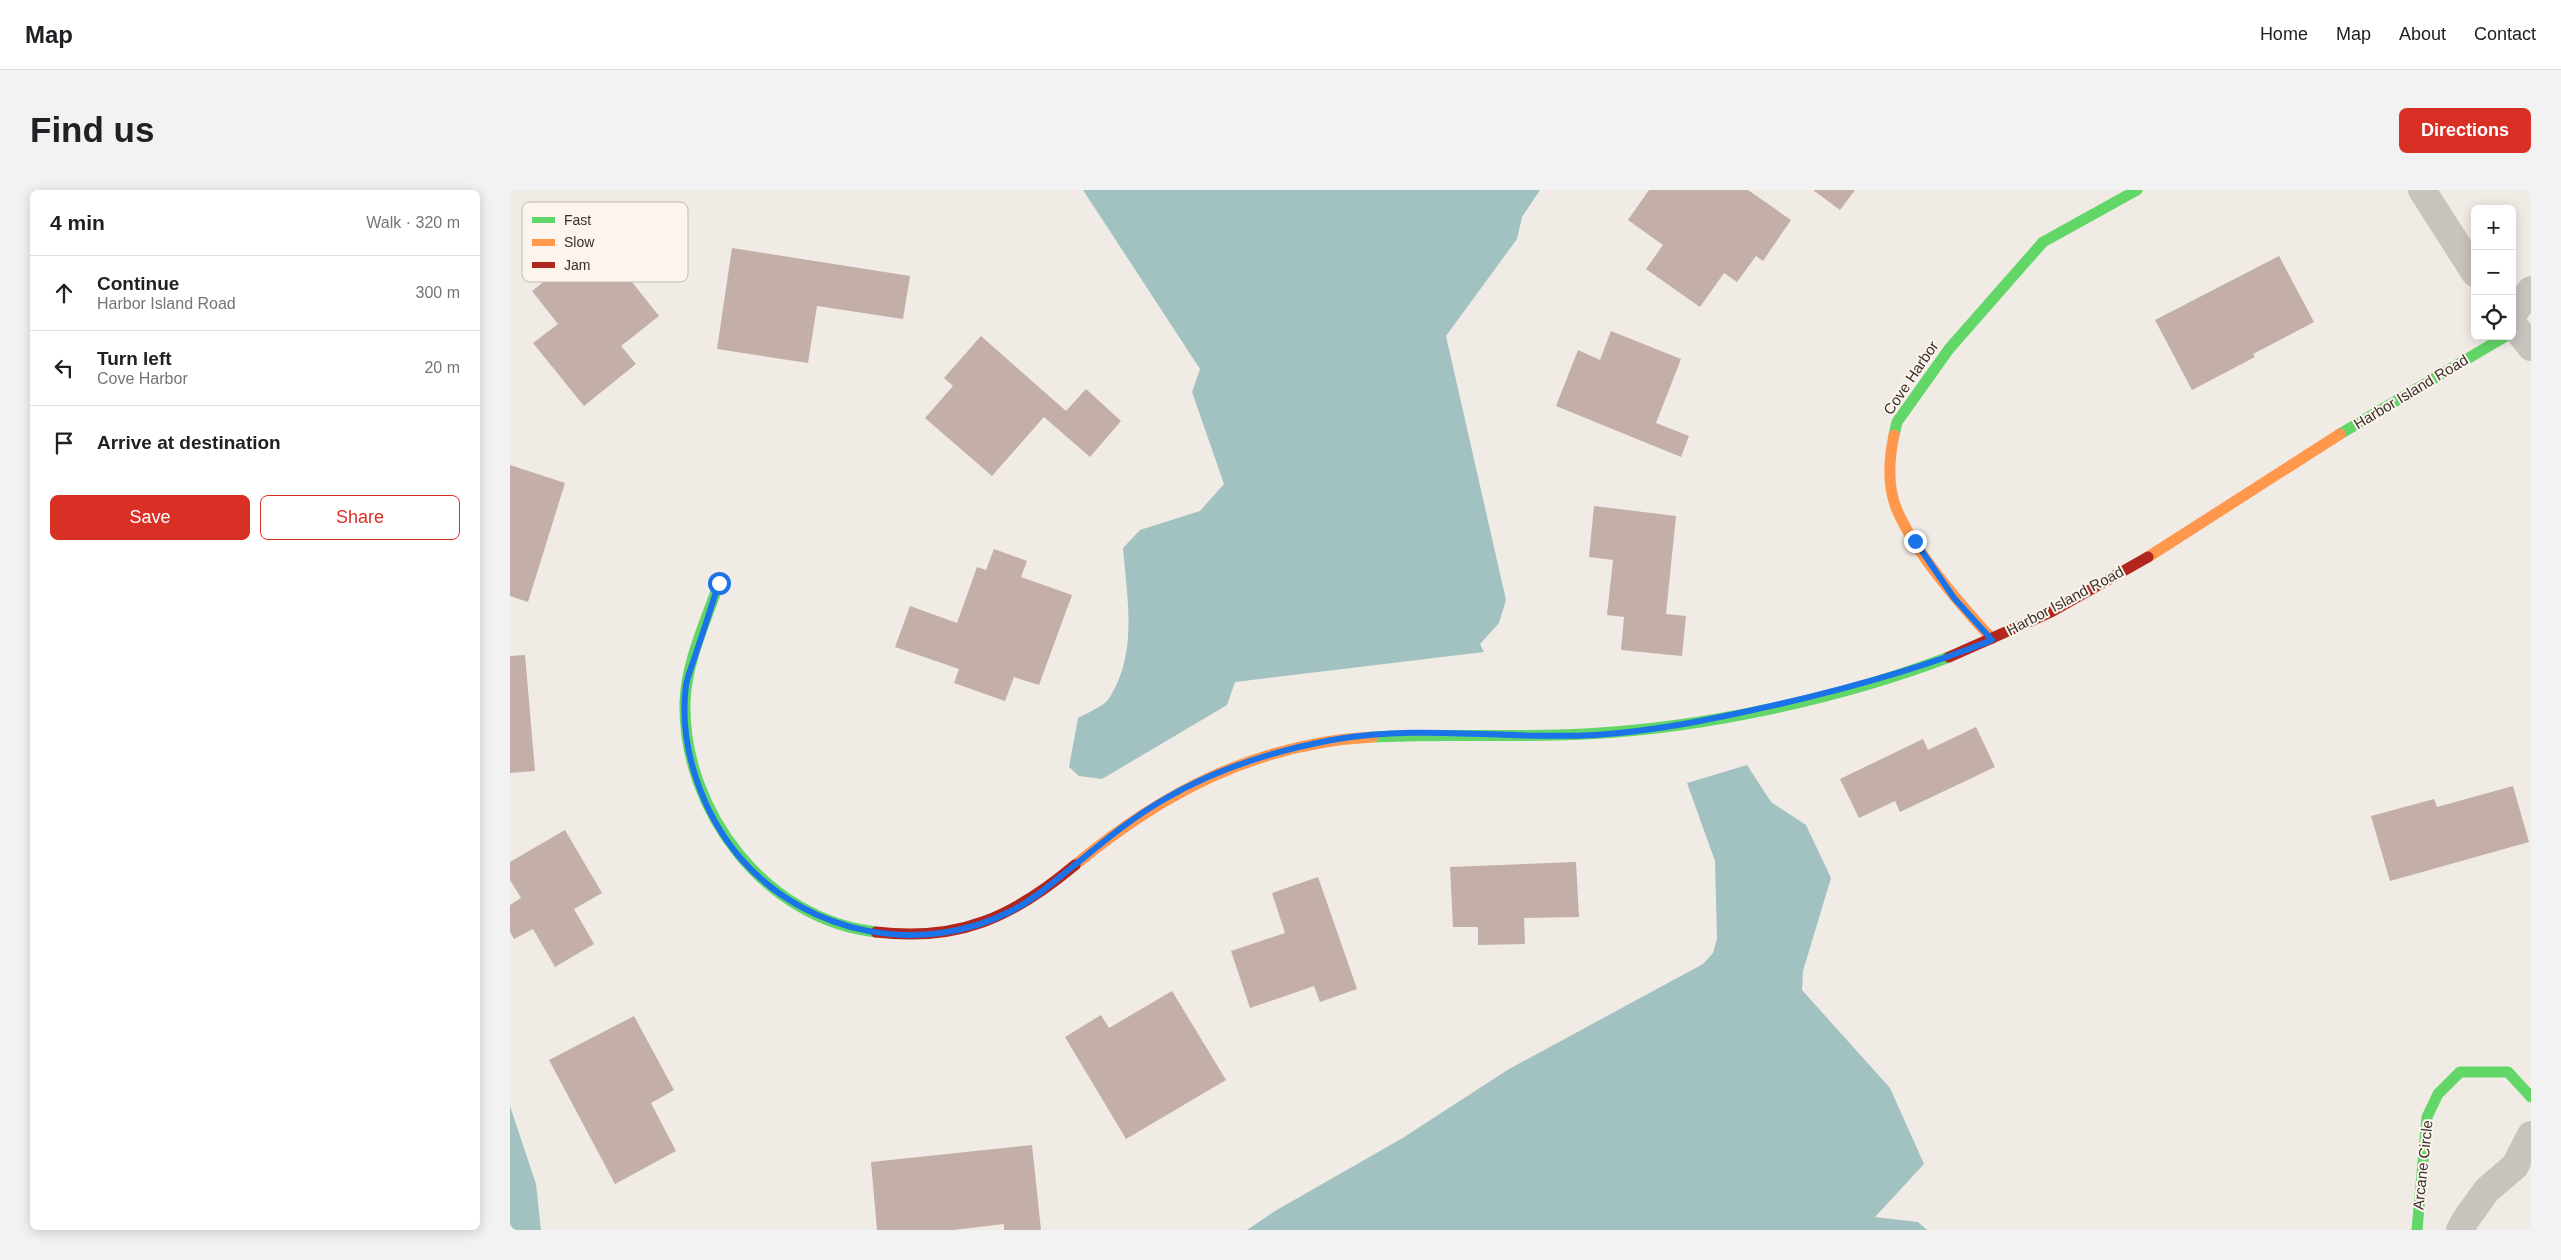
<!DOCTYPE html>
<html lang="en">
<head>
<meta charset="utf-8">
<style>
	:root { --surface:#fff; --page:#f2f2f2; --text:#202124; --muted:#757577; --line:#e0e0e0; --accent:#d93025 }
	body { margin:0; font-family:Arial,sans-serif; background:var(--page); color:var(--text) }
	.controls { position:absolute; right:15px; top:15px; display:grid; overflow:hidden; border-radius:8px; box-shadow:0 2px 12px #0003 }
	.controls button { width:45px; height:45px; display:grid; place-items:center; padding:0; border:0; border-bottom:1px solid var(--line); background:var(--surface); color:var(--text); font:25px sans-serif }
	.stop { position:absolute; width:15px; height:15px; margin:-11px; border:4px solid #1a73e8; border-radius:50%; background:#fff }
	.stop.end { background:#1a73e8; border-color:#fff; box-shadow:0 1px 5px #0008 }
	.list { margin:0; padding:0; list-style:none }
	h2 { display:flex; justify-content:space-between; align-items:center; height:65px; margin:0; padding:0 20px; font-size:21px }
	h2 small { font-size:16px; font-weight:400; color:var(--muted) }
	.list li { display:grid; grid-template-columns:32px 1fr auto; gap:15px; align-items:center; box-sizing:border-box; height:75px; padding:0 20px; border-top:1px solid var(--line) }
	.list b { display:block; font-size:19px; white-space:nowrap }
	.list p { margin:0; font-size:16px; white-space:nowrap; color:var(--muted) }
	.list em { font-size:16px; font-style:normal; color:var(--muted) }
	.actions { display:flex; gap:10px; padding:15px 20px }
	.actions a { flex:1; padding:11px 0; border:1px solid var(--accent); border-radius:8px; text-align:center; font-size:18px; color:var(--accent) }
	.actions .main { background:var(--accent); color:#fff }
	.icon { flex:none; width:28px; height:28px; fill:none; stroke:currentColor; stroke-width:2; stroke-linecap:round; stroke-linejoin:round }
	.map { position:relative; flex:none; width:2021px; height:1040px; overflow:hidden; border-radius:8px }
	header { display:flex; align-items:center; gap:30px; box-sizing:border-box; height:70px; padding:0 25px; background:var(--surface); border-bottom:1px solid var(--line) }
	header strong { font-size:24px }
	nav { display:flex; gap:28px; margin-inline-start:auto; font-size:18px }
	.intro { display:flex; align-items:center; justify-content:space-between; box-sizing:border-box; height:120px; padding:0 30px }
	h1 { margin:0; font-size:35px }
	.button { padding:12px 22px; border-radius:8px; background:var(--accent); color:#fff; font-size:18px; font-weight:700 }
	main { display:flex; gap:30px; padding:0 30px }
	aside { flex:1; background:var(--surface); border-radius:8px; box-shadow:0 2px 12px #0003 }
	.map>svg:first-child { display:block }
	.water { fill:#a1c2c1 }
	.building { fill:#c3afa7 }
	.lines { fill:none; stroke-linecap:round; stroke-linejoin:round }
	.street { stroke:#c9c3be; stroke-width:28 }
	.fast { stroke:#63d668; stroke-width:11 }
	.slow { stroke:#ff974d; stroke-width:11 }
	.jam { stroke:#b3261e; stroke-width:11 }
	.route { stroke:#1a73e8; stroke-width:6 }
	.labels { text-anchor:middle; stroke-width:4; stroke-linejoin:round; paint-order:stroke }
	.street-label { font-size:15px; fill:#3b302b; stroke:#fbf5ee }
	.key { fill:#fbf5ee; stroke:#c1bab4; stroke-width:1 }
	.key-label { font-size:14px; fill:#3b302b }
</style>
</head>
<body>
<header>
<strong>Map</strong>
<nav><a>Home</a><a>Map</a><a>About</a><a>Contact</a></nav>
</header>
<div class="intro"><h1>Find us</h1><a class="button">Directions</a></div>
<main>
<aside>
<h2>4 min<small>Walk · 320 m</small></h2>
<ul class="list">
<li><svg class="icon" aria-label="ahead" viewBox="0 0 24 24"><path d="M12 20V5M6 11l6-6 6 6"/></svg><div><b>Continue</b><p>Harbor Island Road</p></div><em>300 m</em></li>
<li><svg class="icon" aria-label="left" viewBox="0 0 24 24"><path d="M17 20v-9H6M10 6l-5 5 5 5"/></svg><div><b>Turn left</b><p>Cove Harbor</p></div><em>20 m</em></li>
<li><svg class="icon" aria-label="arrive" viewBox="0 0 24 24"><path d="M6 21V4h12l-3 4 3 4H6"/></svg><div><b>Arrive at destination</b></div></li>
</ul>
<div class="actions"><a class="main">Save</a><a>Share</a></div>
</aside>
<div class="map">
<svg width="2021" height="1040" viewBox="0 0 2021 1040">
	<rect width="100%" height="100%" fill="#f0ebe5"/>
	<path class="water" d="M573,0h457l-18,27 -5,22 -71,97 60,264 -7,23 -19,21 4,8 -249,30 -8,23 -125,74 -23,-3 -10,-9 9,-49c9,-5 27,-12 32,-21 28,-45 17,-100 13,-149l17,-18 60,-19 24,-27 -32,-92 8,-23z
		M1237,575l24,37 35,23 25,53 -28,93 -1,19 88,98 34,76 -49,53 43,5 9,8h-680l28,-19 126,-72 108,-70 194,-105 10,-11 4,-14 -2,-78 -28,-78z
		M0,916l26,78 5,46h-31z"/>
	<path class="building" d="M1139,0h99l43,30 -28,41 -7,-5 -19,26 -13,-9 -24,34 -54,-38 17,-24 -35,-25z
		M1303,0h42l-15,20z
		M222,58l178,28 -7,43 -86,-13 -9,57 -91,-14z
		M73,61l11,15 15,-13 50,63 -38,30 15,18 -52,42 -51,-63 25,-19 -26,-33z
		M1769,66l35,66 -61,32 2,3 -63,33 -37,-70z
		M1101,141l70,28 -25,64 33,13 -8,21 -125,-51 22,-56 22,10z
		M471,146l85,75 20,-22 35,32 -31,36 -46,-40 -52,59 -67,-58 28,-32 -9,-8z
		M0,275l55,18 -37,119 -18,-6z
		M1084,316l82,10 -10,98 20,2 -4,40 -61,-6 3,-33 -17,-2 6,-55 -24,-3z
		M484,359l33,12 -6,16 51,18 -33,90 -25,-8 -9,24 -51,-18 5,-14 -64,-22 15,-41 47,17 20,-56 9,3z
		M15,465l10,116 -25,2v-117z
		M1466,537l19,40 -95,45 -5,-11 -36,17 -19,-39 83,-40 5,11z
		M2003,596l16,56 -139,39 -19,-65 63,-17 3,8z
		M55,640l37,63 -28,16 20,35 -39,23 -22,-38 -19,10 -4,-7v-27l11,-7 -11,-18v-18z
		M1066,672l3,55 -55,1 1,26 -47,1v-18h-25l-3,-60z
		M808,687l39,112 -37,13 -6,-16 -64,22 -19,-57 54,-18 -13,-40z
		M662,801l54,89 -100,59 -61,-102 36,-22 8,13z
		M124,826l40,74 -23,13 25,48 -61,33 -66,-124z
		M522,955l9,85h-37v-6l-51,6h-76l-6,-68z"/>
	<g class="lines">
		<path class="street" d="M1912,0l53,83
			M2002,125l19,-25
			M2002,133l19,24
			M1950,1040l6,-11 21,-29 28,-24 16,-31"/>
		<path class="fast" d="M1830,244l166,-98
			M1384,245l3,-13 52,-73 94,-107 94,-52
			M209,393c-13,38 -33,79 -34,120 -2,108 81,217 191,229
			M863,547c71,-4 141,1 212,-3 118,-6 254,-35 364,-77
			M1907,1040l10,-113 11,-23 22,-22h48l23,25"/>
		<path class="slow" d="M1384,245c-5,24 -7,52 3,75 19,44 63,94 95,129
			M1638,367l192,-123
			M565,675c88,-73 182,-122 298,-128"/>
		<path class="jam" d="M1439,467l102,-45 97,-55
			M366,742c83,10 137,-15 199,-67"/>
	</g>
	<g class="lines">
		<path class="route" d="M209,393c-8,24 -15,47 -23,70 -3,10 -8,21 -10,32 -8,61 16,129 56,175 67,75 179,97 269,51 22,-11 41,-28 60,-43 30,-24 59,-49 92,-68 52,-31 110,-49 169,-60 87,-16 176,0 263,-5 62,-4 124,-17 185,-31 73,-17 143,-36 212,-64l-38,-42 -39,-57"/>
	</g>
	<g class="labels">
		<g class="street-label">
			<text transform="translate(1401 188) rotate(-56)" y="5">Cove Harbor</text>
			<text transform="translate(1901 202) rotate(-31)" y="5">Harbor Island Road</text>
			<text transform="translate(1555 411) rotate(-28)" y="5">Harbor Island Road</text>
			<text transform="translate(1913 975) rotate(-84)" y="5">Arcane Circle</text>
		</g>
	</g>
	<rect x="12" y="12" width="166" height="80" rx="8" class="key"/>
	<rect x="22" y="27" width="23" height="6" fill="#63d668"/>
	<rect x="22" y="49" width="23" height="7" fill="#ff974d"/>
	<rect x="22" y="72" width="23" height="6" fill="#b3261e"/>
	<g class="key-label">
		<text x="54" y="35">Fast</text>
		<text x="54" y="57">Slow</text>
		<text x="54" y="80">Jam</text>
	</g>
</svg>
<div class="controls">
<button>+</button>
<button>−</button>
<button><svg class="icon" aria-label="locate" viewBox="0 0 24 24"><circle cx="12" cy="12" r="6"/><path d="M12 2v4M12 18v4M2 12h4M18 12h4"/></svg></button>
</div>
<div class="stop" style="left:209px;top:393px"></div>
<div class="stop end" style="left:1405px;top:351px"></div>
</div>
</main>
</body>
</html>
